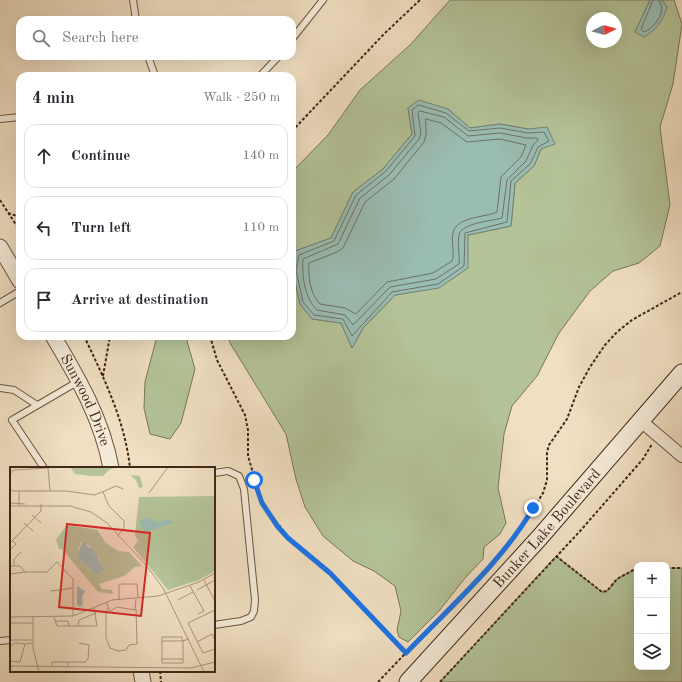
<!DOCTYPE html>
<html lang="en">
<head>
<meta charset="utf-8">
<style>
	:root { --surface:#fff; --page:#f7f7f7; --text:#2b2b33; --muted:#7c7c81; --line:#e1e1e2 }
	body { margin:0; font-family:"Old Standard TT",serif; background:var(--page); color:var(--text) }
	.controls { position:absolute; right:12px; bottom:12px; display:grid; overflow:hidden; border-radius:8px; box-shadow:0 4px 16px #0002 }
	.controls button { width:36px; height:36px; display:grid; place-items:center; padding:0; border:0; border-bottom:1px solid var(--line); background:var(--surface); color:var(--text); font:20px sans-serif }
	.compass { position:absolute; left:586px; top:12px; width:36px; height:36px; border-radius:50%; background:var(--surface); box-shadow:0 4px 16px #0002; rotate:84deg }
	.stop { position:absolute; width:12px; height:12px; margin:-9px; border:3px solid #1a73e8; border-radius:50%; background:#fff }
	.stop.end { background:#1a73e8; border-color:#fff; box-shadow:0 1px 4px #0008 }
	.list { margin:0; padding:0; list-style:none }
	h2 { display:flex; justify-content:space-between; align-items:center; height:52px; margin:0; padding:0 16px; font-size:17px }
	h2 small { font-size:13px; font-weight:400; color:var(--muted) }
	.list li { display:grid; grid-template-columns:26px 1fr auto; gap:12px; align-items:center; box-sizing:border-box; height:64px; margin:0 8px 8px; padding:0 8px; border:1px solid var(--line); border-radius:12px }
	.list b { display:block; font-size:15px; white-space:nowrap }
	.list em { font-size:13px; font-style:normal; color:var(--muted) }
	.icon { flex:none; width:22px; height:22px; fill:none; stroke:currentColor; stroke-width:2; stroke-linecap:round; stroke-linejoin:round }
	.map { position:relative; flex:none; width:682px; height:682px; overflow:hidden }
	.search { position:absolute; background:var(--surface); box-shadow:0 4px 16px #0002; left:16px; top:16px; width:280px; height:44px; display:flex; align-items:center; gap:10px; box-sizing:border-box; padding:0 14px; border-radius:12px; color:var(--muted); font-size:15px }
	.panel { position:absolute; background:var(--surface); box-shadow:0 4px 16px #0002; left:16px; top:72px; width:280px; height:268px; border-radius:12px }
	.map>svg:first-child { display:block }
	.green { fill:#b4c398; stroke:#7a7658; fill-rule:evenodd }
	.water { fill:#9abdb3; stroke:#768175 }
	.lines { fill:none; stroke-linecap:round; stroke-linejoin:round }
	.shore { stroke:#6d7266; stroke-width:1 }
	.service-casing { stroke:#6c5643; stroke-width:8 }
	.minor-casing { stroke:#6c5643; stroke-width:14 }
	.tertiary-casing { stroke:#6c5643; stroke-width:17 }
	.secondary-casing { stroke:#402819; stroke-width:19 }
	.path { stroke:#402819; stroke-width:2; stroke-dasharray:3 2; stroke-linecap:butt }
	.service { stroke:#f5ead7; stroke-width:6 }
	.minor { stroke:#f5ead7; stroke-width:12 }
	.tertiary { stroke:#f5ead7; stroke-width:15 }
	.secondary { stroke:#f5ead7; stroke-width:17 }
	.route { stroke:#1a73e8; stroke-width:5 }
	.labels { text-anchor:middle; stroke-width:3.5; stroke-linejoin:round; paint-order:stroke }
	.street-label { font-size:15px; fill:#402819; stroke:#f5ead7 }
	.inset-road { fill:none; stroke:#aa967e; stroke-width:1 }
	.view { fill:#d62828; fill-opacity:0.15; stroke:#d62828; stroke-width:2 }
	.inset-edge { fill:none; stroke:#402819; stroke-width:2 }
</style>
</head>
<body>
<div class="map">
<svg width="682" height="682" viewBox="0 0 682 682">
	<rect width="100%" height="100%" fill="#f0dfc2"/>
	<filter id="stains"><feTurbulence type="fractalNoise" baseFrequency=".005" numOctaves="4"/><feColorMatrix values="0 0 0 0 .2 0 0 0 0 .09 0 0 0 0 .02 0 0 0 .5 -.17"/></filter>
	<radialGradient id="worn" r=".72"><stop offset=".6" stop-color="#630" stop-opacity="0"/><stop offset="1" stop-color="#630" stop-opacity=".3"/></radialGradient>
	<path class="green" d="M450,0h200l-15,32 32,-25 -5,-7h12l8,24 -9,60 -13,43 10,78 -10,41 -21,17 -26,8 -23,20 -31,42 -22,43 -25,30 -8,28 -6,54 8,35 -6,11 -16,13 -1,12 -18,19 -26,33 -31,31 -9,-5 -2,-7 4,-19 -6,-25 -21,-15 -21,-10 -30,-25 -18,-29 -9,-28 -10,-45 -56,-91 -1,-7h63v-164l36,-37 32,-45 51,-46zM592,18h24v24h-24zM408,108l40,1 22,19 30,-4 28,5 13,20 -7,17 -19,17 -4,43 -43,9 -29,52 -44,8 -32,33 -11,20 -11,-25 -29,-4 -12,-15 -7,-32 2,-21 36,-13 22,-46 30,-23 29,-35z
		M157,336h32l-2,5 8,28 -14,54 -11,16 -20,-5 -6,-26 1,-26z
		M556,556l46,36 5,-1 10,-12 20,-11v99h30v-99h15v114h-242z"/>
	<path class="water" d="M650,0h12l5,7c-4,14 -10,22 -23,30l-9,-5z
		M419,100l29,9 22,19 30,-4 28,5 19,-2 8,17 -14,5 -7,17 -19,17 -4,43 -43,9v33l-29,20 -44,7 -32,33 -11,20 -11,-25 -29,-4 -12,-15 -7,-32 2,-21 36,-13 22,-46 30,-23 29,-35 -4,-26z"/>
	<g class="lines">
		<path class="shore" d="M653,0l-12,29 3,3c8,-3 17,-13 18,-23 0,-3 -2,-6 -3,-9
			M419,105l27,8 23,18 31,-3 28,5 16,-1 5,9 -11,6 -8,17 -19,17 -4,41 -42,11 -1,33 -26,18 -46,8 -40,44 -9,-17 -29,-4 -11,-13 -7,-32 3,-15 35,-14 22,-46 30,-24 29,-35 -3,-26z
			M420,111l24,6 24,19 32,-3 27,5h10l1,2 -5,5 -7,16 -19,19 -5,38c-10,3 -41,5 -43,17 -2,9 1,19 0,29l-23,15 -46,8 -37,38 -8,-10 -28,-5c-13,-13 -15,-34 -14,-51l35,-15 22,-46 29,-23 30,-36 2,-6 -3,-20z
			M426,119l15,4 26,19 33,-3 26,6 -5,12 -20,20 -4,35c-13,6 -40,4 -44,21 -2,9 2,19 -1,28l-19,12 -46,9 -31,32 -11,-6 -25,-4c-10,-10 -12,-28 -11,-41l28,-11 6,-4 22,-46 29,-23 30,-37 2,-7z"/>
		<g class="service-casing">
			<path id="service" d="M133,0l3,20
				M292,39l31,-39
				M148,56l7,20
				M260,76l19,-20
				M0,119l20,-2
				M0,303l20,-12
				M0,388l14,2 23,15
				M44,468l-32,-48 67,-39
				M214,473l14,-2 11,5 5,13 11,111 -1,11 -3,6 -10,4 -27,4
				M0,641l11,-1"/>
		</g>
		<g class="minor-casing">
			<path id="minor" d="M641,421l41,35"/>
		</g>
		<g class="tertiary-casing">
			<g id="tertiary">
				<path d="M0,247l20,34"/>
				<path id="s1" d="M53,336c25,42 49,83 58,132"/>
				<path d="M141,671l2,11"/>
			</g>
		</g>
		<g class="secondary-casing">
			<g id="secondary">
				<path id="s2" d="M408,682l132,-145 142,-164"/>
			</g>
		</g>
		<path class="path" d="M292,131l92,-97 36,-34
			M0,200l20,31
			M8,213l12,4
			M84,336c20,42 41,85 46,132
			M210,336l7,24 28,55 3,15v26l14,47 27,35 41,35 76,80
			M103,376l7,-40
			M556,556l46,36 5,-1 10,-12 20,-11
			M645,565l8,-2 8,2
			M667,568h15
			M160,671l1,11
			M378,682l112,-117 32,-38 21,-34 4,-13v-28l2,-7 18,-26 12,-32 11,-20 15,-22 12,-13 15,-12 50,-28
			M440,682l141,-152 62,-71 9,-15"/>
		<use href="#service" class="service"/>
		<use href="#minor" class="minor"/>
		<use href="#tertiary" class="tertiary"/>
		<use href="#secondary" class="secondary"/>
	</g>
	<g class="lines">
		<path class="route" d="M254,480l8,23 16,24 10,11 42,35 76,80c42,-44 97,-92 127,-145"/>
	</g>
	<g class="labels">
		<g class="street-label">
			<text dy="5" stroke="none"><textPath href="#s1" startOffset="72">Sunwood Drive</textPath></text>
			<text dy="5" stroke="none"><textPath href="#s2" startOffset="207">Bunker Lake Boulevard</textPath></text>
		</g>
	</g>
	<g transform="translate(10 467)">
		<rect width="205" height="205" fill="#f0dfc2"/>
		<path d="M60,0h52l-12,2 -7,7h-11l-17,-2zM120,8l10,1 3,11 -4,1 -3,-8zM205,29v75l-16,9 -31,10 -35,-43 5,-6 -3,-6 4,-38zM57,58l30,5 9,13 12,8 11,1 13,14 -7,1 -11,9 -25,8 3,5 10,1 1,4 -15,-2 -36,-43h-3l-3,-9zM71,75l12,6v5l6,4 1,6 5,6 -13,1 -16,-13z" fill="#b4c398" fill-rule="evenodd"/>
		<path d="M138,51l10,4 11,-3 5,4 -28,9 -6,-7 1,-5zM73,74l5,6 5,1v5l4,1 3,9 5,6 -6,5h-6l-1,-4 -16,-13zM67,119l8,5 -3,6 1,7 -3,3 -3,-3z" fill="#9abdb3"/>
		<path class="inset-road" d="M38,1l2,23M0,7l3,-4 35,-2M0,22l3,2h53l29,4 21,-9 7,3M93,25l6,14 15,15v7l-6,7M139,26l19,-26M0,36l15,1M9,38v-14M0,39h60l21,6 16,11 39,42 17,23 41,84M22,48l9,8M14,56l9,8M0,76l31,-32v-7M0,83l6,-6 -4,-4M0,99h10l5,6h22l10,-10 16,17v37M4,99v-7l7,-7M0,107l15,-2M194,113l11,21M180,119l14,25 -6,3M187,123l18,-10M41,124l22,-3M109,132v-14l2,-1h16l1,14M168,133l15,-8M96,135l4,9 7,-4 18,3 1,-11M98,141l-2,3v27l4,10 8,3 8,-1 3,-5 8,-1 -1,-35M205,143l-27,13 15,30 12,-4M0,150l63,-1 39,-16 46,-4 41,-14 16,-9M23,150v31l6,24M44,150l3,9h40l-3,-18M45,154h13l1,5M0,156h23M68,159l1,-6 17,-7M0,173h22M152,174v22h21v-23M172,174v-4h-20v4h19l5,-1 3,-1M187,175l15,-8 3,6M0,179l6,-3 9,1M152,192h21M0,194l10,1 5,-18 7,-1M58,195h17l3,-3 1,-14 -10,-2M0,199l181,2 24,-6M42,199v-4h16v4"/>
		<path class="view" d="M57,57l83,9 -9,83 -82,-9z"/>
		<rect width="205" height="205" class="inset-edge"/>
	</g>
	<rect width="100%" height="100%" filter="url(#stains)"/>
	<rect width="100%" height="100%" fill="url(#worn)"/>
</svg>
<div class="controls">
<button>+</button>
<button>−</button>
<button><svg class="icon" aria-label="layers" viewBox="0 0 24 24"><path d="M12 4l9 5-9 5-9-5zM3 14l9 5 9-5"/></svg></button>
</div>
<svg class="compass" viewBox="-18 -18 36 36"><path d="M0-13l5 13h-10z" fill="#e53935"/><path d="M0 13l5-13h-10z" fill="#7c7c81"/></svg>
<div class="stop" style="left:254px;top:480px"></div>
<div class="stop end" style="left:533px;top:508px"></div>
<div class="search"><svg class="icon" aria-label="search" viewBox="0 0 24 24"><circle cx="10" cy="10" r="6"/><path d="M15 15l6 6"/></svg>Search here</div>
<section class="panel">
<h2>4 min<small>Walk · 250 m</small></h2>
<ul class="list">
<li><svg class="icon" aria-label="ahead" viewBox="0 0 24 24"><path d="M12 20V5M6 11l6-6 6 6"/></svg><div><b>Continue</b></div><em>140 m</em></li>
<li><svg class="icon" aria-label="left" viewBox="0 0 24 24"><path d="M17 20v-9H6M10 6l-5 5 5 5"/></svg><div><b>Turn left</b></div><em>110 m</em></li>
<li><svg class="icon" aria-label="arrive" viewBox="0 0 24 24"><path d="M6 21V4h12l-3 4 3 4H6"/></svg><div><b>Arrive at destination</b></div></li>
</ul>
</section>
</div>
</body>
</html>
